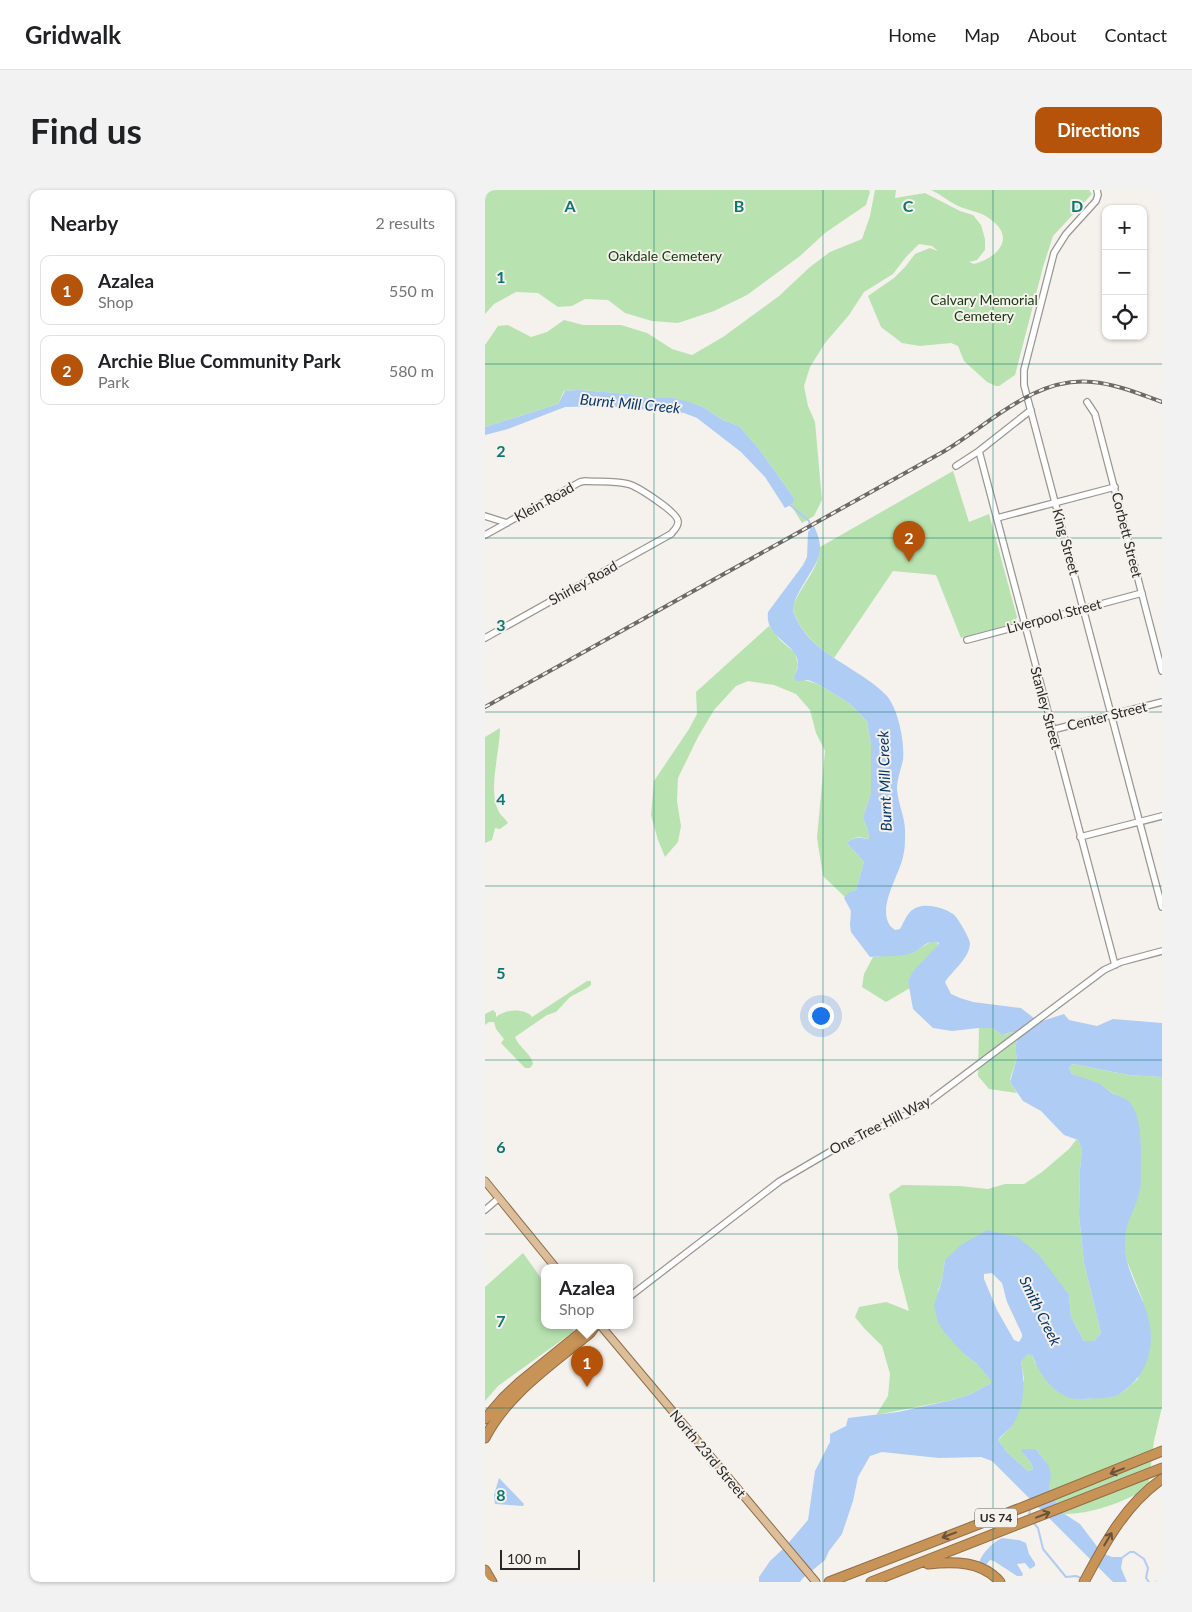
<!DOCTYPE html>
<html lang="en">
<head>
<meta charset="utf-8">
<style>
	:root { --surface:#fff; --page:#f2f2f2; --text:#202124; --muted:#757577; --line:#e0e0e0; --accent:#b45309 }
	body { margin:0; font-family:Lato,sans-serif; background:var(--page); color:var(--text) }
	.controls { position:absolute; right:15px; top:15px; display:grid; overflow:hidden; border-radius:10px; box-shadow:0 1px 4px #0004 }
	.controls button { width:45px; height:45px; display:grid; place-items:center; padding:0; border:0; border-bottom:1px solid var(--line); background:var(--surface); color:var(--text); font:25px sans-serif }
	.scale { position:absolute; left:15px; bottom:12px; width:80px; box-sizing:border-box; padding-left:5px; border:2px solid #292826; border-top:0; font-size:14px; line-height:18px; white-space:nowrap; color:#292826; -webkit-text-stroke:4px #f5f1ec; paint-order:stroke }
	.you { position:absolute; left:335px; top:825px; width:18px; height:18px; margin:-12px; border:4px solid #fff; border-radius:50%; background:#1a73e8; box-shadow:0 0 0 8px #1a73e833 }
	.badge { display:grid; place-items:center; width:32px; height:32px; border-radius:50%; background:var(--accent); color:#fff; font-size:16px; font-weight:700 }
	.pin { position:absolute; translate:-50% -41px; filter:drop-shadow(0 1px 2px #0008) }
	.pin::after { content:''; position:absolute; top:26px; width:18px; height:15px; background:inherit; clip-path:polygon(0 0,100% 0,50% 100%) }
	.popup { position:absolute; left:56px; top:1074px; width:92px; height:65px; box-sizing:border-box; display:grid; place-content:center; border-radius:10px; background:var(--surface); filter:drop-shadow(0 1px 4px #0005); font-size:16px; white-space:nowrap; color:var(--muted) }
	.popup b { font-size:19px; color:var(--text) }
	.popup::after { content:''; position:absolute; left:50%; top:100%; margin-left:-10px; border:10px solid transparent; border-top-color:var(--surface) }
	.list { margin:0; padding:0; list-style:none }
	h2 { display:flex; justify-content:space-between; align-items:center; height:65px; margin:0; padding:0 20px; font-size:21px }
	h2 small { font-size:16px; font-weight:400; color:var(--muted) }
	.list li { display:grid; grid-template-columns:32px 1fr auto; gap:15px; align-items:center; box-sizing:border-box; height:70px; margin:0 10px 10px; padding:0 10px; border:1px solid var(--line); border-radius:10px }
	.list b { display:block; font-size:19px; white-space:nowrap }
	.list p { margin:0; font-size:16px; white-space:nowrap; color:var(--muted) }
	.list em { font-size:16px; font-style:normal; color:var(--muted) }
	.icon { flex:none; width:28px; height:28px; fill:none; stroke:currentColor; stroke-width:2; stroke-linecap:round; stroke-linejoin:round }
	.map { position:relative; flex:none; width:677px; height:1392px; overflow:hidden; border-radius:10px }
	header { display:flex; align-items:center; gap:30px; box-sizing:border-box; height:70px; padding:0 25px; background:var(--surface); border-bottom:1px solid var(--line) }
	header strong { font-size:24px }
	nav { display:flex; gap:28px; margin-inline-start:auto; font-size:18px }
	.intro { display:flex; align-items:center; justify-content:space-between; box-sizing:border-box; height:120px; padding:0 30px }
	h1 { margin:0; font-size:35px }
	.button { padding:12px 22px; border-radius:10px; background:var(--accent); color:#fff; font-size:18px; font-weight:700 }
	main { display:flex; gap:30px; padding:0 30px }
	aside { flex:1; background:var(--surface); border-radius:10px; box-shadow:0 1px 4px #0004 }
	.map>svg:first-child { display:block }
	.green { fill:#b8e3b1 }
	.water { fill:#afccf4; fill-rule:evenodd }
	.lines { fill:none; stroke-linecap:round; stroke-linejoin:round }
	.stream { stroke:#afccf4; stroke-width:2 }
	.minor-casing { stroke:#9a9792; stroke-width:8 }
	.major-casing { stroke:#906e46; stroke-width:9 }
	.highway-casing { stroke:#906e46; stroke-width:11 }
	.minor { stroke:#fff; stroke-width:5.5 }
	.major { stroke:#ddbe9a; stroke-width:7 }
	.highway { stroke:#c79357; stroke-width:9 }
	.rail-casing { stroke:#6c6a67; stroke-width:4 }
	.rail { stroke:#f5f1ec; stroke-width:2; stroke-dasharray:5.5; stroke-linecap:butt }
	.oneway { stroke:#68533a }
	.grid { fill:none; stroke:#0f766e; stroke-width:1; stroke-opacity:0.55 }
	.labels { text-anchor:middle; stroke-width:4; stroke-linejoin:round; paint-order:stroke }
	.shield { fill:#f5f1ec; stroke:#666461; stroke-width:1 }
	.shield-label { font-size:12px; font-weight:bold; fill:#292826 }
	.park-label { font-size:14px; fill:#12370c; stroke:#f5f1ec }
	.street-label { font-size:14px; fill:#292826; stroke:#f5f1ec }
	.water-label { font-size:15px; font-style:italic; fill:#04346c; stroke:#f5f1ec }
	.grid-label { font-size:16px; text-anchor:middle; font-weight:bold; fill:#0f766e; stroke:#f5f1ec; stroke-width:4; stroke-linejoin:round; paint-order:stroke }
</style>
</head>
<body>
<header>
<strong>Gridwalk</strong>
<nav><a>Home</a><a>Map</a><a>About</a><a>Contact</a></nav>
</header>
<div class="intro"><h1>Find us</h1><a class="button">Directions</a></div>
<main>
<aside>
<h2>Nearby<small>2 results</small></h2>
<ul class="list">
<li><span class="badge">1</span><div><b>Azalea</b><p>Shop</p></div><em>550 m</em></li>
<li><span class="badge">2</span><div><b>Archie Blue Community Park</b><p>Park</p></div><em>580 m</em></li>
</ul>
</aside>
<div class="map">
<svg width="677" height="1392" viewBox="0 0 677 1392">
	<rect width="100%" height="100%" fill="#f5f1ec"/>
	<path class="green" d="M0,0h384l1,2 -4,13 -41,28 -25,23 -53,39 -33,16 -36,12 -26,-2 -27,-8 -17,-13 -23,-1 -13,7 -14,1 -20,-14 -22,-1 -22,12 -9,10z
		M390,0h21l-1,8 30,-5 35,18 13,4 8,10 4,14v11l-8,10 -8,2 5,2c23,-6 43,-26 16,-45 -10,-8 -21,-8 -32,-13 -10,-5 -18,-12 -27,-16h158l3,4 -39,42 -10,31 -28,108 -16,11h-3l-9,-4 -23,-21 -6,-15 -7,-3 -31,3 -18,-3 -21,-16 -13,-31 26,-18 11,-11 10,-13 15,-6 8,3 -6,-5 -13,-2 -13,13 -13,17 -29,18 -15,23 -24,28 -15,24 -6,19 4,20 7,16 7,78 -8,16 -12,7 -11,-18 3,-7 -35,-49 -20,-23 -16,-6 -20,-13 -29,-9h-26l-18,-4 -52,-4 -14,1 -6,13 -73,23v-82l13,-19 10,-1 23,12 16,-5 17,-12 19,5h38l26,8 25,16 20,6 31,-18 56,-41 31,-29 20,-15 32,-13 8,-23z
		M468,281l16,51 20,-8 28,103 -3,6 -53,15 -25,-63 -43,-4 -59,87c-17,-11 -38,-30 -41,-51 7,-21 26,-37 27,-60z
		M284,436l11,14 15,13 3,12 -4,12 24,7 31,19 18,18 4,24v48l-8,25 5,12 1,9c-9,-2 -15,-3 -22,4l17,19 -8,28 -11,7 -22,-21 -6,-38 8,-87 -9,-18 -6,-23 -14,-16 -22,-9 -26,-4 -12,5 -22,24 -16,27 -20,41 -1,23 4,25 -3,16 -13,15 -7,-17 -7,-25 3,-34 35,-52 8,-15 -1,-22z
		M15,538c0,23 -12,62 -2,82 2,5 7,8 10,13l-8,6 -5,-1 -3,12 -7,3v-106z
		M448,751l6,3 -31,37 2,7 -24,14 -24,-15 2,-13 9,-17 37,-4z
		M102,791h4v4l-4,3 -17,9 -14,15 -9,3 -32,22c3,10 17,17 18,27l-3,4h-5l-24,-25 3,-4 -8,-10 -2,-7h-5l-4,3v-11l8,-4 3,3v4c9,-8 29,-9 36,0z
		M494,838h13l12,7 7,-3 7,1 -3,17 2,8 -7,21v3l7,11 -28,-4 -11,-13z
		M588,874l56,11 33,2v330l-8,34 -6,47c-25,14 -55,26 -84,26l-15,-24c3,-23 1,-23 -13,-41h-14c1,8 10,12 11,20l-5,2 -21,-19 -9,-12 13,-13 13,-48 -3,-19 7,-6 3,-1 4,10 44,36 33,-2 11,-5 15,-13 5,-78 -16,-40 -3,-17 2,-18 14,-36 -13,-90 -16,-8 -10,-7 -29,-11 -3,-6z
		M591,950h2l4,10 -2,19 -1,46 5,48 17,70 -7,8h-10l-13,-24 -2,-22 -124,-35 -3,20 -4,11 26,63 12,9 16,17 -1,3 -20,11 -19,6 -76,15 12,-19 2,-22 -8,-28 -18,-18 -9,-11 4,-10 27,-5 23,9 -11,-43v-31l-9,-43 13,-9 58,1 28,3 17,-5h19l18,-12 27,-23z
		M38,1063l21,29v44h30l-1,6 -75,54 -13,15v-114z"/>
	<path class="water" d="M93,200l52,4 18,4h26l12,3 17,6 20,13 16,6 20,23 35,49c0,6 -4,7 -9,10l-20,-31 -24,-25 -44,-34 -13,-5 -79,-7 -40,1 -57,22 -23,6v-8l73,-23 7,-13z
		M329,336c4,9 8,19 5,29 -4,16 -30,44 -25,58 14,41 64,53 92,82 12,13 19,47 17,65 -2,9 -6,20 -6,29 1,16 9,29 8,45 0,7 0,15 -2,23 -4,18 -23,46 -15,65 1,3 4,6 7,8l5,-1c3,-5 6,-13 10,-17 10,-11 32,-6 43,2 4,2 17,25 17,29 0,15 -18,28 -25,39l6,12 9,4 13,4 48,6 18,14 25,-8 5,6 28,6 16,-7 49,4v54l-33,-2 -56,-11 -4,4 3,6c9,3 19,6 28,10 4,3 8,6 12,9 5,2 10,4 14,6 15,11 15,41 15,57 -1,11 1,24 -1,34 -4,19 -16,34 -15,54 0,21 10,39 18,58 12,28 12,61 -12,83 -6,5 -12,11 -19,12 -9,2 -21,1 -30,2 -25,2 -42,-24 -50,-44l-4,-1 -7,7c4,21 4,46 -9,65 -4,5 -10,8 -14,14l9,12 21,19 5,-2c-1,-8 -10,-13 -12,-20h15l13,17 2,9 -2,15 14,23 17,11 22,29 10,4h11l-2,11 6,14h-14l-121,-121 -11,-4 -42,1 -57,-6 -12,4 -12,21 -5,24 -11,33 -13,17 -4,9 -22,18 -3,4h-41v-5l11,-16 15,-14 23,-27 7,-49 15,-29v-8l16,-8 2,-8 50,-6 54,-12 19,-6 20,-11v-3l-15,-17 -12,-9 -20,-22 -6,-10 -4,-16 8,-26 3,-20 16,-15 26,-15 31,7 21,18 30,40 2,22 13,24h10l7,-8 -17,-70 -5,-48 1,-46 2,-19 -4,-10 -14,-5 -23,-24 -18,-10 -13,-19 7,-24 -2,-8 3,-17 -7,-1 -8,3 -11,-7h-13l-27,3 -19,-3 -20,-19 -5,-28 6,-11 25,-26v-1c-11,-4 -16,4 -25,9 -10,5 -33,4 -44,5l-19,-25 -1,-7 1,-14 -7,-13 4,-5 8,-3 8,-28 -17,-19c7,-7 13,-5 22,-4l-1,-9 -5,-12 8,-25v-48l-4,-24 -18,-18 -31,-19 -10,-4 -12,1 -2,-4c1,-4 4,-8 4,-12 1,-22 -34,-26 -30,-53l35,-47 4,-8 1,-25zM507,1083l10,10 5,19 15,32v3l-3,5 -5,-2 -17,-30 -13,-31v-5z
		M14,1288l25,26 -1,2 -28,-2 -1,-9z
		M517,1348l17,2 7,3 3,11 6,9v3l-5,3 -5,-6 -8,1 6,10 -1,2h-5l-23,-15 -4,-1 -4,5 -7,-2c3,-10 13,-20 23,-25z"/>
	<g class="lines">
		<path class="stream" d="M304,314l20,17 2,9
			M544,1328l1,-10
			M547,1331l6,7 5,21 23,28 10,-1 7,3
			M638,1367l7,-5h4l10,7 4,9 -2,10 3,4
			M670,1392l7,-2"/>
		<g class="minor-casing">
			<path id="minor" d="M612,0l1,5 -2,6 -30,33 -12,19 -30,117v15l138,522
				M602,212l8,12 67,257
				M494,261l136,514
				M471,276l23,-15 52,-41
				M0,326l22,7
				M512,328l118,-31
				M0,345l95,-53 5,-1c14,1 30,0 43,3 9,2 49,28 50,37 1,5 -4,9 -7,13l-186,104
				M482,450l175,-47
				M567,540l110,-28
				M595,647l82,-21
				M0,1020l14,-12
				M144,1107l151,-116 58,-34 68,-32 21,-12 177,-133 17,-8 41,-11"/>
		</g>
		<g class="major-casing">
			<path id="major" d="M0,991l71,87
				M116,1136l215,256"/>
		</g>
		<g class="highway-casing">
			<path id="highway" d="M0,1229l18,-21 17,-16 69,-56
				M0,1248c23,-45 68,-74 105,-105l5,-7
				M443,1374c26,-3 54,-3 72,18
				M0,1380l7,12
				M344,1392l202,-78 131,-53
				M386,1392l291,-114
				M599,1392c21,-39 41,-77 78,-103"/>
		</g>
		<use href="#minor" class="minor"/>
		<use href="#major" class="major"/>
		<use href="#highway" class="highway"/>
		<g class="rail-casing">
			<path id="rail" d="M0,517l456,-254c47,-27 93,-77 151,-71 24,2 48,12 70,20"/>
		</g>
		<use href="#rail" class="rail"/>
	</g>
	<defs><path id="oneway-shaft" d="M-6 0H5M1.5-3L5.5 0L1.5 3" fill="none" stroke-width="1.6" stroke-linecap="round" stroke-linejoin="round" transform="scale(1.25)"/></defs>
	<g class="oneway">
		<use href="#oneway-shaft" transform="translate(632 1281) rotate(159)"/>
		<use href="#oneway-shaft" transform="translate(558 1325) rotate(-21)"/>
		<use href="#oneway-shaft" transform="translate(464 1345) rotate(159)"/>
		<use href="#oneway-shaft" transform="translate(623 1349) rotate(-59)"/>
	</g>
	<path class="grid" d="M169,0v1392M338,0v1392M508,0v1392M0,174h677M0,348h677M0,522h677M0,696h677M0,870h677M0,1044h677M0,1218h677"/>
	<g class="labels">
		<rect class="shield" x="490" y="1318.5" width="42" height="19" rx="4"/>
		<g class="shield-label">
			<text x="511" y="1332">US 74</text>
		</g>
		<g class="park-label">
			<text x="180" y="71">Oakdale Cemetery</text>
			<text x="499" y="115">Calvary Memorial<tspan x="499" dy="16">Cemetery</tspan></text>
		</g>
		<g class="street-label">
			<text transform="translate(59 312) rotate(-29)" y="5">Klein Road</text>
			<text transform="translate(642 345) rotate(76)" y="5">Corbett Street</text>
			<text transform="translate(581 352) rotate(75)" y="5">King Street</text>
			<text transform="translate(98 393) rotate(-29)" y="5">Shirley Road</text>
			<text transform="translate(569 426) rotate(-15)" y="5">Liverpool Street</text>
			<text transform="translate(561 518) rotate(75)" y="5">Stanley Street</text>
			<text transform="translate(622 526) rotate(-14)" y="5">Center Street</text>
			<text transform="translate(395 935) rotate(-27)" y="5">One Tree Hill Way</text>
			<text transform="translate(223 1264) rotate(50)" y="5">North 23rd Street</text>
		</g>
		<g class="water-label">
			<text transform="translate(145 214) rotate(5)" y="5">Burnt Mill Creek</text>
			<text transform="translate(400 591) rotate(-92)" y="5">Burnt Mill Creek</text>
			<text transform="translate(555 1121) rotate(64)" y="5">Smith Creek</text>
		</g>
	</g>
	<g class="grid-label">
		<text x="85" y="22">A</text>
		<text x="254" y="22">B</text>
		<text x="423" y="22">C</text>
		<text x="592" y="22">D</text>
		<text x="16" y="93">1</text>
		<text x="16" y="267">2</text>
		<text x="16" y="441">3</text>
		<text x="16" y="615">4</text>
		<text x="16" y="789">5</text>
		<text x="16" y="963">6</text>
		<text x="16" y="1137">7</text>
		<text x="16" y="1311">8</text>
	</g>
</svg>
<div class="controls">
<button>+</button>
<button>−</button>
<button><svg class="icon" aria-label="locate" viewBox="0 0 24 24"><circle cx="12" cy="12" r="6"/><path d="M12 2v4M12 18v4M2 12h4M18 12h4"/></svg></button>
</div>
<div class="scale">100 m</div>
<div class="you"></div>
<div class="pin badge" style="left:102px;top:1197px">1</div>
<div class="popup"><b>Azalea</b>Shop</div>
<div class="pin badge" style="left:424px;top:372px">2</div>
</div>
</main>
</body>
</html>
